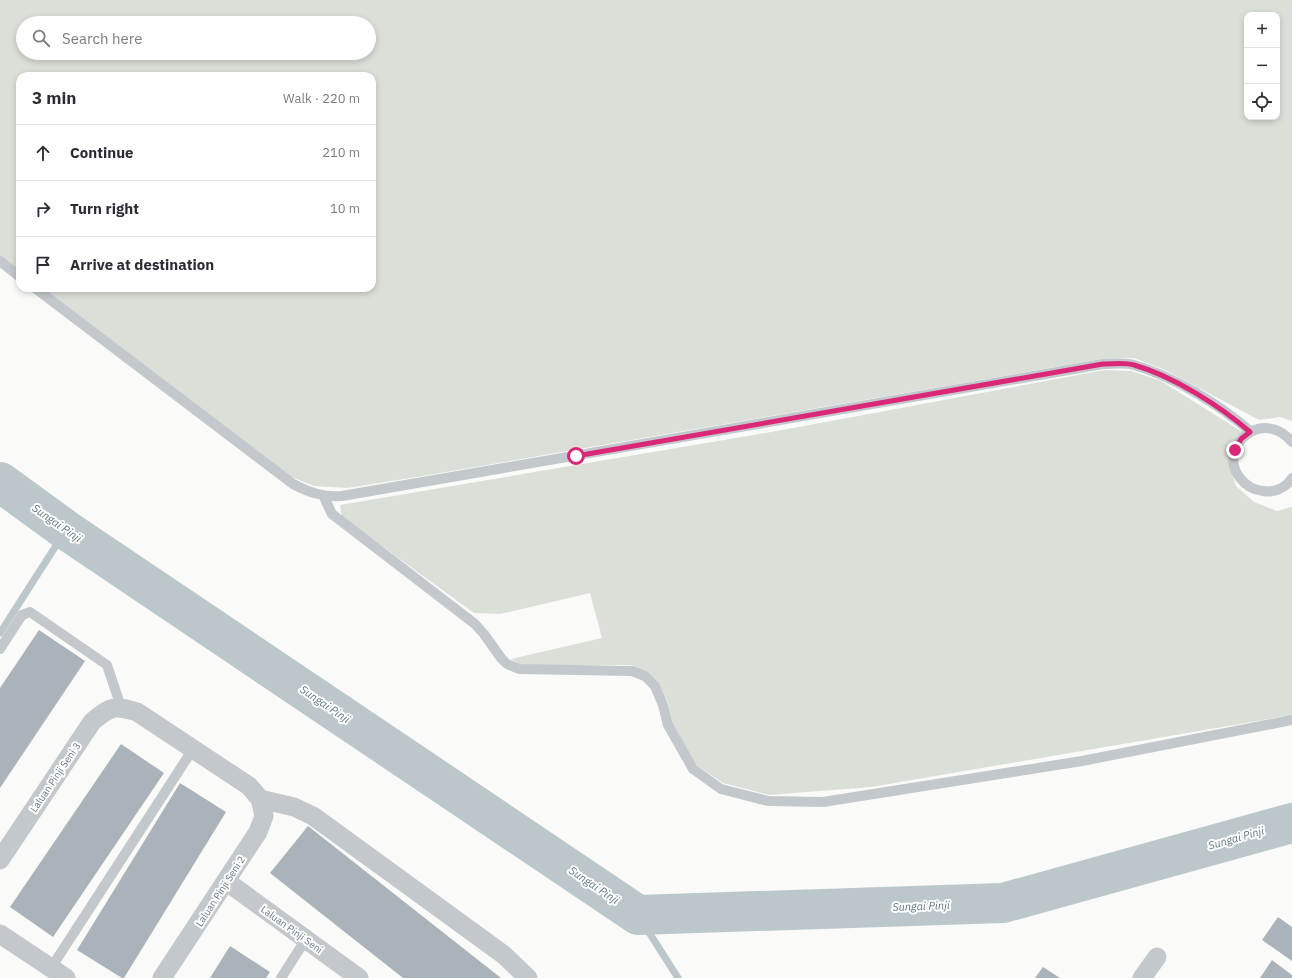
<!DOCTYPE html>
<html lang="en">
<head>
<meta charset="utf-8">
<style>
	:root { --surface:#fff; --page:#f2f2f3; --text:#2b2b33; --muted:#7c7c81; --line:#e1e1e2 }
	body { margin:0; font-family:"IBM Plex Sans",sans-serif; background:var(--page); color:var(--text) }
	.controls { position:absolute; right:12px; top:12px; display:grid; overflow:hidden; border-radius:8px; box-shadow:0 2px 6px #0003 }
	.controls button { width:36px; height:36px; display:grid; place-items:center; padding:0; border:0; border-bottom:1px solid var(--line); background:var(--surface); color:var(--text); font:20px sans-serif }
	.stop { position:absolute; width:12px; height:12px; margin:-9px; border:3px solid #db2777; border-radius:50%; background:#fff }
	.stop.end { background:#db2777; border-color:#fff; box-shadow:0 1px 4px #0008 }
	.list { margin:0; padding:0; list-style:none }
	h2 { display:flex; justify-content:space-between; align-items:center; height:52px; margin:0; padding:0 16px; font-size:17px }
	h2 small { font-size:13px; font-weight:400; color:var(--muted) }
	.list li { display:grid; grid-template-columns:26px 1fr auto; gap:12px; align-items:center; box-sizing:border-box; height:56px; padding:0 16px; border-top:1px solid var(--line) }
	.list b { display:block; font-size:15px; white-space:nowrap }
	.list em { font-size:13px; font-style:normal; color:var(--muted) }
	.icon { flex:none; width:22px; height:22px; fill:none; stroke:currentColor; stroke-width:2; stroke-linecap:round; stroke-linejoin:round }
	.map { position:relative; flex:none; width:1292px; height:978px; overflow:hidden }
	.search { position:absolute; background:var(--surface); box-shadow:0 2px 6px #0003; left:16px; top:16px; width:360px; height:44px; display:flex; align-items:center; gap:10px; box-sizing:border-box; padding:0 14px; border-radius:22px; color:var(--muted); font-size:15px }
	.panel { position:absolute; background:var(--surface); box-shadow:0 2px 6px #0003; left:16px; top:72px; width:360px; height:220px; border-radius:12px }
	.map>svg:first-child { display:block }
	.green { fill:#dadfd7; fill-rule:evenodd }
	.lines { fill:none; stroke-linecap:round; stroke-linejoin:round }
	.stream { stroke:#bbc7cb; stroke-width:7 }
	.river { stroke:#bbc7cb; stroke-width:40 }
	.building { fill:#aab3b9 }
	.lane { stroke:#c3c8cc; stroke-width:10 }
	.street { stroke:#c3c8cc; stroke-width:19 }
	.route { stroke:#db2777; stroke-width:5 }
	.labels { text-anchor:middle; stroke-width:4; stroke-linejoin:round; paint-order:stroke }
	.street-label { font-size:10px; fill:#657683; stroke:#fff }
	.water-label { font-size:11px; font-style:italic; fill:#60757c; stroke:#fff }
</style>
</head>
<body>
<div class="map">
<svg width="1292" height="978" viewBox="0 0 1292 978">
	<rect width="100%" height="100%" fill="#fafaf8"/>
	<path class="green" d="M0,0h1292v421l-12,-4 -21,3 -94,-50 -31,-12 -32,1 -679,117 -76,12 -33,-2 -25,-10 -248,-188h331v-212h-352v196l-20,-16zM1247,15h30v102h-30zM23,23h346v30h-346z
		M1105,370l26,1 30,10 83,52 -12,18v22l4,13 18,16 23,9 15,-4v208l-421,72 -102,8 -46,-12 -27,-18 -23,-41 -5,-22 -9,-19 -11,-11 -17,-7h-111l-9,-6 91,-21 -12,-45 -90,21 -26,-1 -132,-96 -2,-12 437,-74z"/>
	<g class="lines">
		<path class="stream" d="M0,633l66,-103
			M638,915l40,63"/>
		<path class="river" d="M0,482l66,48 572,385 365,-12 289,-80"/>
	</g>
	<path class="building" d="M39,630l46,31 -85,127v-100z
		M121,744l43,29 -111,164 -43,-30z
		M180,783l46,29 -102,166h-2l-45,-28z
		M308,826l193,152h-98l-133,-105z
		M1278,917l14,10v34l-30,-21z
		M230,946l40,26 -4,6h-56z
		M1272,960l20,15v3h-32z
		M1043,967l17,11h-25z"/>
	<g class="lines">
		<path class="lane" d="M0,261l20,16
			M35,288l258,196c17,9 30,13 49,12l761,-132c10,0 22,-2 31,1 39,11 86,40 116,66
			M1292,442c-30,-36 -76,6 -52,36 6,8 13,12 23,13 11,2 23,-3 29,-13
			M324,497l8,17 143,110 9,10 17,24 6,6 12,5 113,2 13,5 10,10 8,19 5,20 25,44 28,20 47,12 55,1 259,-41 210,-41
			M0,649l22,-34 8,-3 77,53 14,42
			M51,968l142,-219
			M281,978l25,-39"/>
		<path class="street" d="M0,860l92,-138c18,-16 23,-17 45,-10l112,74 11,13 34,8 19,9 191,139 24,23
			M226,881l133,97
			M0,934l66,44
			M162,978l96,-146 6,-16 -4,-17
			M1142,978l15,-21"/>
	</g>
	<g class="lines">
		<path class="route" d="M576,456l527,-92c10,0 22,-2 31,1 39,11 86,41 116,67l-9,7 -6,11"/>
	</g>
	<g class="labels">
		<g class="street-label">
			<text transform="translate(55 777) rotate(-56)" y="4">Laluan Pinji Seni 3</text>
			<text transform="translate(220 891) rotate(-57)" y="4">Laluan Pinji Seni 2</text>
			<text transform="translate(292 929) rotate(36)" y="4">Laluan Pinji Seni</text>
		</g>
		<g class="water-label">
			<text transform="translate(57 523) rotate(35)" y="4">Sungai Pinji</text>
			<text transform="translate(325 704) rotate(34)" y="4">Sungai Pinji</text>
			<text transform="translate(1236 838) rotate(-16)" y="4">Sungai Pinji</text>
			<text transform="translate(594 885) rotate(34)" y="4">Sungai Pinji</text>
			<text transform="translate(921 906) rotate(-2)" y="4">Sungai Pinji</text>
		</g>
	</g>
</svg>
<div class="controls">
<button>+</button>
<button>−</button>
<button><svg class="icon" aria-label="locate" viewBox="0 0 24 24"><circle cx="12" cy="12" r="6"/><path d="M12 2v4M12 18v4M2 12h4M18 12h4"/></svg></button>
</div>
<div class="stop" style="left:576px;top:456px"></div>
<div class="stop end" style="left:1235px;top:450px"></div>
<div class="search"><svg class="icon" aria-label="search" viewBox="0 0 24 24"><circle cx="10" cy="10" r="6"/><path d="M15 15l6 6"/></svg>Search here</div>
<section class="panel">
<h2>3 min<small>Walk · 220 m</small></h2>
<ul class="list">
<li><svg class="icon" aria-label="ahead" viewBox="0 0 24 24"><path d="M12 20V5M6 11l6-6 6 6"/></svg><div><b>Continue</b></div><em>210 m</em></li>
<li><svg class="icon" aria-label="right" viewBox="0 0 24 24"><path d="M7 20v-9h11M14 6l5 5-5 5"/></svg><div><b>Turn right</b></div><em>10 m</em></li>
<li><svg class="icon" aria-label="arrive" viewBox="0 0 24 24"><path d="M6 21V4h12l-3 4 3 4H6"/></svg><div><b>Arrive at destination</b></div></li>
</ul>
</section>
</div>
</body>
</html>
